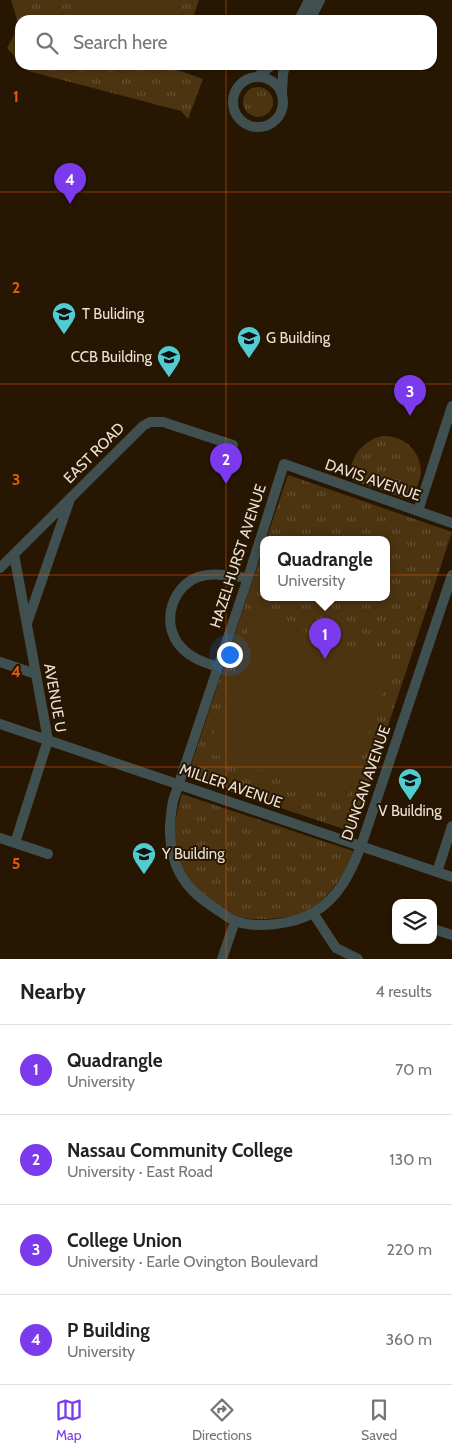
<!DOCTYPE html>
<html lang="en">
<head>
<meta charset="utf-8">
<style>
	:root { --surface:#fff; --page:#f2f2f2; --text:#222; --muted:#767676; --line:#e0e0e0; --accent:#7c3aed }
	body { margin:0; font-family:Cabin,sans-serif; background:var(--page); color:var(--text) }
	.controls { position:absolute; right:15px; bottom:15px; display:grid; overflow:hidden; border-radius:10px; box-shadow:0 1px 4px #0004 }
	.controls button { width:45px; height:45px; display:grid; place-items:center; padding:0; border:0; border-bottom:1px solid var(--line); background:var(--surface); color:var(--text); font:25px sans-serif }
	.you { position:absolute; left:229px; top:654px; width:18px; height:18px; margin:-12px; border:4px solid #fff; border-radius:50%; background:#1a73e8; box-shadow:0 0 0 8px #1a73e833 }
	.badge { display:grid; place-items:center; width:32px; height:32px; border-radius:50%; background:var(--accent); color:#fff; font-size:16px; font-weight:700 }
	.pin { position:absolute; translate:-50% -41px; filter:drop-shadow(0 1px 2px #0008) }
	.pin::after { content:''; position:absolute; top:26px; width:18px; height:15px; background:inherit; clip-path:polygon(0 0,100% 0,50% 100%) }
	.popup { position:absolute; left:260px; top:536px; width:130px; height:65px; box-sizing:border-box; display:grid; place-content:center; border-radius:10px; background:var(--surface); filter:drop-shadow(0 1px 4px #0005); font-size:16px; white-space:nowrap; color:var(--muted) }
	.popup b { font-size:19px; color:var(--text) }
	.popup::after { content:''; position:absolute; left:50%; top:100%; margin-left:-10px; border:10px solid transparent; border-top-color:var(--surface) }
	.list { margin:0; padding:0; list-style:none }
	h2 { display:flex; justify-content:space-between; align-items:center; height:65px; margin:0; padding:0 20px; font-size:21px }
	h2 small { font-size:16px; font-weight:400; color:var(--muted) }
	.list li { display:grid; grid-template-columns:32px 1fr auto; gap:15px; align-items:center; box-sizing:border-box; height:90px; padding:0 20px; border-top:1px solid var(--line) }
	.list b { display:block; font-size:19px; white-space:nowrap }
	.list p { margin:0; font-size:16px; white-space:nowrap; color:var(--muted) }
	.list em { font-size:16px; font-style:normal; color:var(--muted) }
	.icon { flex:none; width:28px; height:28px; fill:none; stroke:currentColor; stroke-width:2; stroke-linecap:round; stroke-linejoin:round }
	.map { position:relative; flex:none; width:452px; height:959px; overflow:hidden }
	.search { position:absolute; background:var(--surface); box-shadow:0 1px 4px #0004; left:15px; right:15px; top:15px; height:55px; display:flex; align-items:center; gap:12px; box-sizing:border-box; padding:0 18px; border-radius:15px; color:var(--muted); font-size:19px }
	.sheet { height:425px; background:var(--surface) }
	nav { display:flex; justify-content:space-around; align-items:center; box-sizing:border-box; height:70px; border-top:1px solid var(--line); background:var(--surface); font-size:14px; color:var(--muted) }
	nav a { display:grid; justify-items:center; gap:2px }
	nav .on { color:var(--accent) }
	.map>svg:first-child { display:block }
	.grass { fill:url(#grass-tufts) }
	.pitch { fill:#4c3411 }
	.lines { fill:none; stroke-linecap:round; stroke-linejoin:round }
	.minor { stroke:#405050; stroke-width:10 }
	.grid { fill:none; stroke:#e8590c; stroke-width:1; stroke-opacity:0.55 }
	.labels { text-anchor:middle; stroke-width:4; stroke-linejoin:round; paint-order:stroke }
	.poi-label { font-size:15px; fill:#ece1d4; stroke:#271702; text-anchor:start }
	.street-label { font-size:15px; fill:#ece1d4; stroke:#271702 }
	.grid-label { font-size:16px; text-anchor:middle; font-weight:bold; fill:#e8590c; stroke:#271702; stroke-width:4; stroke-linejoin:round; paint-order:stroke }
</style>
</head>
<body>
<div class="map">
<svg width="452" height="959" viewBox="0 0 452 959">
	<defs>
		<pattern id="grass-tufts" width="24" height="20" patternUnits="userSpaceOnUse" patternTransform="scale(1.25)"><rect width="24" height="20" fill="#4c3411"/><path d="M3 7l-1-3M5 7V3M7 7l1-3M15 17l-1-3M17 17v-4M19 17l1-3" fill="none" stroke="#665133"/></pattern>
	</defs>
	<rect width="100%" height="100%" fill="#271702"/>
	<path class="grass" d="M11,0h188l-7,20h-172v42l-13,-14 12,-22z
		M23,65h153l-1,4 28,10 -15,40 -7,-8 -153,-40z
		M243 102a15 15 0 1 1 30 0a15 15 0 1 1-30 0Z
		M382,436c21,-1 39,14 39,36 0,8 -6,19 -8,26l-6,1 -54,-18c-8,-20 10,-41 29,-45z
		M288,475l164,57 -99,300 -166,-55 77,-230v51h122v-58h-120z
		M182,794l171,57c-1,13 -9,24 -17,33 -8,11 -18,22 -31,28 -16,7 -54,10 -71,4 -21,-8 -47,-33 -55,-55 -8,-22 -4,-45 3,-67z"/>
	<path class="pitch" d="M90,0h72l-6,20h-72z
		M254,614l139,48 -47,138 -139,-48z"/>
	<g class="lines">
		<path class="minor" d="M299,20l10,-20
			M310,20l10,-20
			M258,76l14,-11
			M233 102a25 25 0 1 1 50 0a25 25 0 1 1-50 0Z
			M282,93l1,-20 3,-8
			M418,511l34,-105
			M452,523l-168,-59 -36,114 -75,223c-4,22 -5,42 3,64 9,22 23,33 43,46 5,3 11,8 16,10 22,8 59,3 78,-8 26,-15 38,-41 48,-67l91,-271
			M14,554l34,186 -33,103
			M0,568l143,-142 7,-4h13l70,23
			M27,623l42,-121
			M0,662l36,12
			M218,667c-12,-4 -25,-8 -34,-17 -24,-21 -15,-62 14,-73 16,-5 34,-1 50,1
			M0,724l452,153
			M0,838l48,16
			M437,872l15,-46
			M313,913l23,35 22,11
			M433,929l19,6
			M222,959l13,-38"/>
	</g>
	<path class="grid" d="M226,0v20M226,65v894M0,192h452M0,384h452M0,575h452M0,767h452"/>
	<defs>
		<g id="university-pin" transform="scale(1.25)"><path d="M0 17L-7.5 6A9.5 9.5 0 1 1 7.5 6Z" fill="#51ccd1" stroke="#271702"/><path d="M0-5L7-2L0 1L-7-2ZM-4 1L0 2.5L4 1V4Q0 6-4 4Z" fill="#111"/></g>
	</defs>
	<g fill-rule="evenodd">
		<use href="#university-pin" x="64" y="314"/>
		<use href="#university-pin" x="249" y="338"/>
		<use href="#university-pin" x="169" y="357"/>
		<use href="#university-pin" x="410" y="780"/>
		<use href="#university-pin" x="144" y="854"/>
	</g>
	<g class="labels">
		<g class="poi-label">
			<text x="82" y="319">T Buliding</text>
			<text x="266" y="343">G Building</text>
			<text x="152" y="362" text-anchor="end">CCB Building</text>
			<text x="410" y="816" text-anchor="middle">V Building</text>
			<text x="162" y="859">Y Building</text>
		</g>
		<g class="street-label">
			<text transform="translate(94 453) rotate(-45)" y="5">EAST ROAD</text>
			<text transform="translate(373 480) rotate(19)" y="5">DAVIS AVENUE</text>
			<text transform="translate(238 556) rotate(-72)" y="5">HAZELHURST AVENUE</text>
			<text transform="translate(55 698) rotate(80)" y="5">AVENUE U</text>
			<text transform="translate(366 783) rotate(-71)" y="5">DUNCAN AVENUE</text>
			<text transform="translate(231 786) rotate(19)" y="5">MILLER AVENUE</text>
		</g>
	</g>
	<g class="grid-label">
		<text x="16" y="102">1</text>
		<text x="16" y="293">2</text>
		<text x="16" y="485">3</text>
		<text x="16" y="677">4</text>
		<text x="16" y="869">5</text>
	</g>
</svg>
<div class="controls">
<button><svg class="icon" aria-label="layers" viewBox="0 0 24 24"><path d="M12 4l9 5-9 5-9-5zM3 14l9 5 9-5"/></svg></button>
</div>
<div class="you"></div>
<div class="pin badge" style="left:325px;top:659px">1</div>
<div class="popup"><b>Quadrangle</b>University</div>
<div class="pin badge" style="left:226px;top:484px">2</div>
<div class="pin badge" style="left:410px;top:416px">3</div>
<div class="pin badge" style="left:70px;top:204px">4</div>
<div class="search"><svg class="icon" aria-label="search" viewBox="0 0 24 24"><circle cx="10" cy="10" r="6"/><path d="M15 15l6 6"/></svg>Search here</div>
</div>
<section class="sheet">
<h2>Nearby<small>4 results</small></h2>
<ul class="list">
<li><span class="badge">1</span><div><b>Quadrangle</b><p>University</p></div><em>70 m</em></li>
<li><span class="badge">2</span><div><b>Nassau Community College</b><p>University · East Road</p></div><em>130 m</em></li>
<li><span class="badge">3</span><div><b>College Union</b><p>University · Earle Ovington Boulevard</p></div><em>220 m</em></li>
<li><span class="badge">4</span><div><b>P Building</b><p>University</p></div><em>360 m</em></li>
</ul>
</section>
<nav>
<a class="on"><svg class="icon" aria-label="map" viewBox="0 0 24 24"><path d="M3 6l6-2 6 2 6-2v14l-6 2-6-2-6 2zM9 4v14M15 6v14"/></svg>Map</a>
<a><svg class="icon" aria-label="directions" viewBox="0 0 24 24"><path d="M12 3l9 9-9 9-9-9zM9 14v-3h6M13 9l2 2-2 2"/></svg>Directions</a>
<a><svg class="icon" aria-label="saved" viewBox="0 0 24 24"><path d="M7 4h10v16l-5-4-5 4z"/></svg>Saved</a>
</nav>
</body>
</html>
